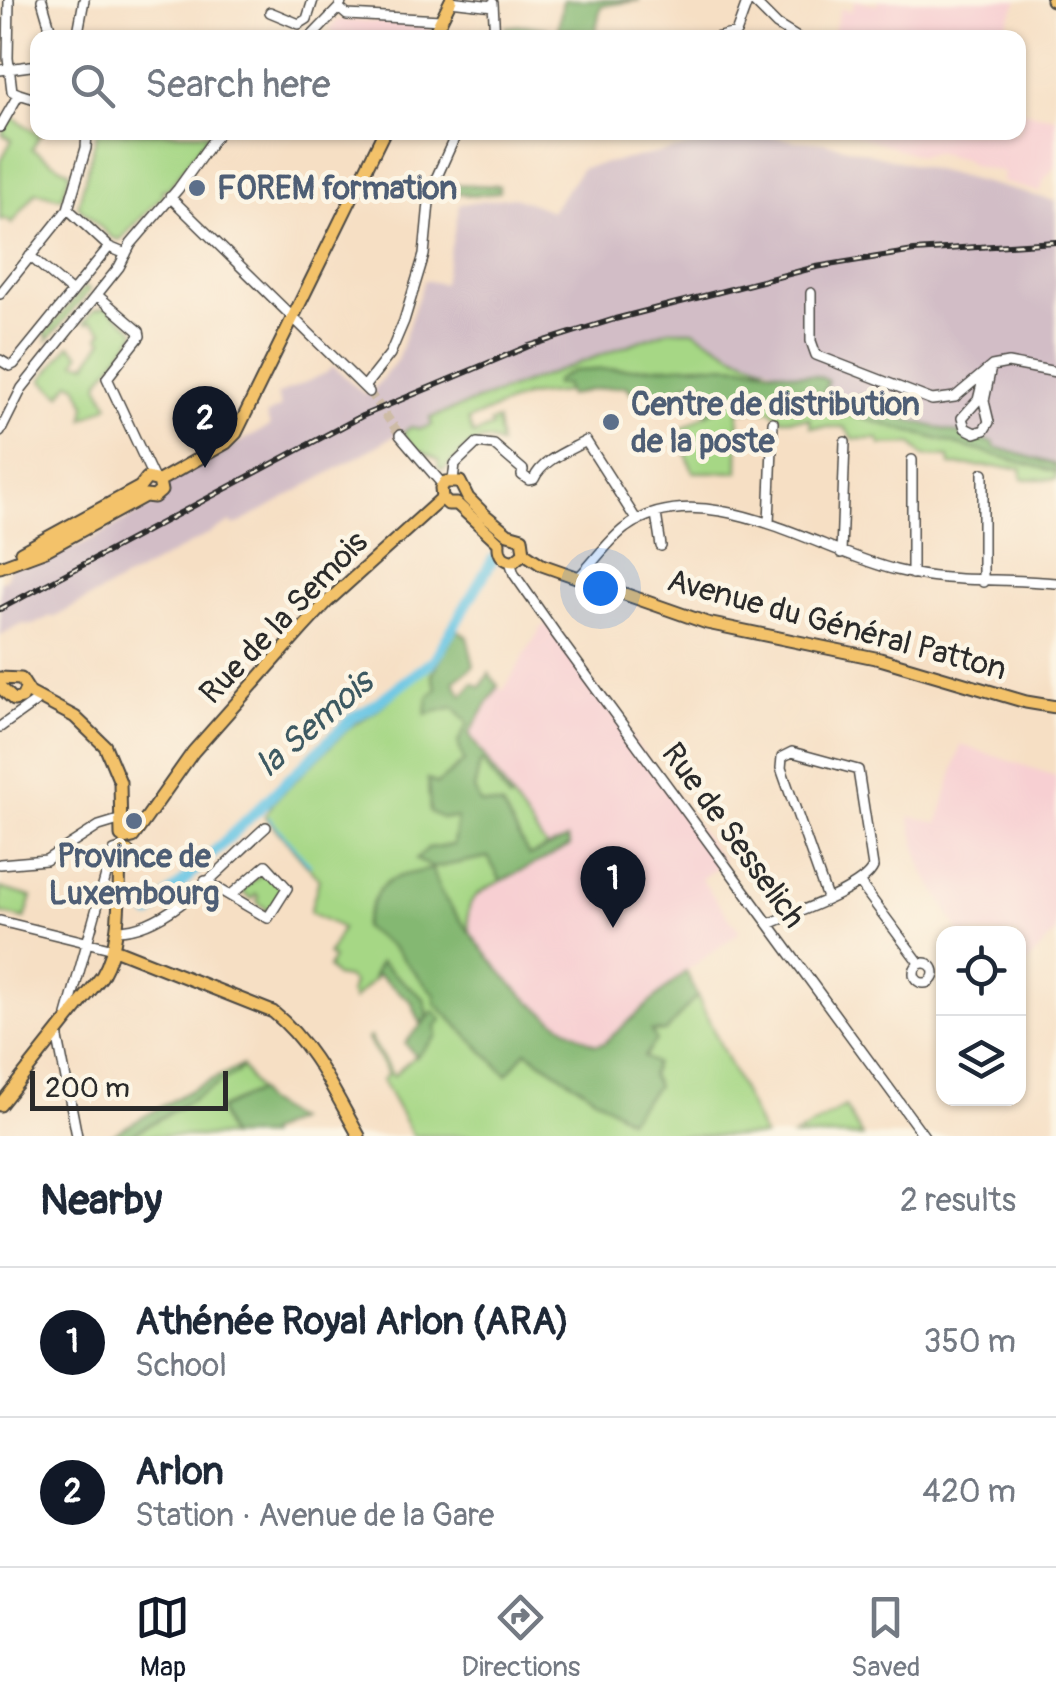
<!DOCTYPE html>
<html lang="en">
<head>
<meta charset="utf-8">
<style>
	:root { --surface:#fff; --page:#f2f2f3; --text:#1f2937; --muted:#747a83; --line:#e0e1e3; --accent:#111827 }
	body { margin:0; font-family:Pangolin,sans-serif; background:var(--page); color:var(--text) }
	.controls { position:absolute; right:30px; bottom:30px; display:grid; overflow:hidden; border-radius:20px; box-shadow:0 2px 8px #0004 }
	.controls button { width:90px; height:90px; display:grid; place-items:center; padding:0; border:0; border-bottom:2px solid var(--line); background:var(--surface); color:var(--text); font:50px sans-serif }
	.scale { position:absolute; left:30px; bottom:25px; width:198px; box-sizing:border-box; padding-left:10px; border:5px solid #2b2b2b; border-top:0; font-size:28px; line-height:35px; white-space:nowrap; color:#2b2b2b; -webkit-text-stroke:8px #fcf5e5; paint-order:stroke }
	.you { position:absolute; left:600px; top:588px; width:35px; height:35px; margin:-25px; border:8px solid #fff; border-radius:50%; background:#1a73e8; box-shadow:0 0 0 15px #1a73e833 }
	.badge { display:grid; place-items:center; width:65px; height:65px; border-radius:50%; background:var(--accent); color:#fff; font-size:32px; font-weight:700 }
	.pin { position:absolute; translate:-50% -82px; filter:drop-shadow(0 2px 5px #0008) }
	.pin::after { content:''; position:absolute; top:52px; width:35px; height:30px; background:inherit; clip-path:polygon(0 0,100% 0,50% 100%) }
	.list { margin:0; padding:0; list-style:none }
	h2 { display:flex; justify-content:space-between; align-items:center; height:130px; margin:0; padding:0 40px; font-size:42px }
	h2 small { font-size:32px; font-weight:400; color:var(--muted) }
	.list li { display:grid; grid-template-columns:65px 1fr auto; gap:30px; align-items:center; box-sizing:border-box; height:150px; padding:0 40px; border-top:2px solid var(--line) }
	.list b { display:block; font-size:38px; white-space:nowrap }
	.list p { margin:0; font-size:32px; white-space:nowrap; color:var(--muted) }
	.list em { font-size:32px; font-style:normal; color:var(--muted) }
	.icon { flex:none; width:55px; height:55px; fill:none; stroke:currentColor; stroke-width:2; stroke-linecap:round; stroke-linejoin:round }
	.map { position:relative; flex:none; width:1056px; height:1136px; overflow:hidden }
	.search { position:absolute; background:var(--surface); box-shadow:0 2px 8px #0004; left:30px; right:30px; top:30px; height:110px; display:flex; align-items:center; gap:25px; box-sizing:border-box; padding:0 35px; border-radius:20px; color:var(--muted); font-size:38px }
	.sheet { height:430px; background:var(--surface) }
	nav { display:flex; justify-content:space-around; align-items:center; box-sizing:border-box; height:140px; border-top:2px solid var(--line); background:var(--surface); font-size:28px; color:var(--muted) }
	nav a { display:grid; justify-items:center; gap:5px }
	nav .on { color:var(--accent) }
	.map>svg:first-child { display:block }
	.built { fill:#f7cfd2 }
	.industrial { fill:#d2bdc6 }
	.green { fill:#a6d785; stroke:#688158; stroke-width:2.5 }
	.forest { fill:#84b872; stroke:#58724e; stroke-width:2.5 }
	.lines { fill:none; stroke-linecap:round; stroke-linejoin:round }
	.stream { stroke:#66c5e4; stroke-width:2.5 }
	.river { stroke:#66c5e4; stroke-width:11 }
	.minor-tunnel { stroke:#cdbba5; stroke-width:9; stroke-dasharray:9 4.5; stroke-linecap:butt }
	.minor-casing { stroke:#494642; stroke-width:12 }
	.major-casing { stroke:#494642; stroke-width:15 }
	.minor { stroke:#fff; stroke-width:9 }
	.major { stroke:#f3c26a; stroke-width:11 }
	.rail-casing { stroke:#2b2b2b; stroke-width:6 }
	.rail { stroke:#fcf5e5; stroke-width:2.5; stroke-dasharray:8; stroke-linecap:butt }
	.service-dot { fill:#5c6f8a; stroke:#fcf5e5; stroke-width:4 }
	.labels { text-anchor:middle; stroke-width:9; stroke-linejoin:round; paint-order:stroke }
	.service-label { font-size:32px; font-weight:bold; fill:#4e5e75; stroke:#fcf5e5; text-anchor:start }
	.street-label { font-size:32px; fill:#2b2b2b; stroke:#fcf5e5 }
	.water-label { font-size:35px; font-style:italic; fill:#3d5962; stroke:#fcf5e5 }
</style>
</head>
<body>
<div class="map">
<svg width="1056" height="1136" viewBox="0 0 1056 1136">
	<rect width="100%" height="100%" fill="#fcf5e5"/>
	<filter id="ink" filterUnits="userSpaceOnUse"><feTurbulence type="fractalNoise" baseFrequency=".01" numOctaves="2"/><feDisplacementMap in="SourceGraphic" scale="20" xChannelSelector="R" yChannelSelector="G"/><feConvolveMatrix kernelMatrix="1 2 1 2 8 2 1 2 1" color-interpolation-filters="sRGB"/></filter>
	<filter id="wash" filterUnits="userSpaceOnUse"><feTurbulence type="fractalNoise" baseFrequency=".0048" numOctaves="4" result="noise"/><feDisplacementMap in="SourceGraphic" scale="40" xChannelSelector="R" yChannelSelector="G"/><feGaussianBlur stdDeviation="2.25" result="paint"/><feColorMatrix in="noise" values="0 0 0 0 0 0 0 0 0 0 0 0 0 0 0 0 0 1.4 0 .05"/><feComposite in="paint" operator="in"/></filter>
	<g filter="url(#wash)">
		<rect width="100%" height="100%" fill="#f6dfc4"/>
		<path class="built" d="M855,0l22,5 2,-5h139l-18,37h-168l9,-29 10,3z
			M338,20l87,5 6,3 -5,10 -95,-1 3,-3 -5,-5z
			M1019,111l37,6v50l-11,11 -5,14 -38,-10 1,-10 -30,-6 -9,-7 -31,-7 -13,4 -71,-23 169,-1z
			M548,623l175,239 -22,17 39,53 -62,45 -75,66 -7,2 -58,-34 -33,-31 -34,-46 -5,-16 8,-22 10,-7 86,-43 -4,-6 -19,8 -78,-114 29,-48 5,5 38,-63z
			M961,745l95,31v156l-37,40 -1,-38 -58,-1 -38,-65 -13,-52 29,7z"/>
		<path class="industrial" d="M758,133l38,8 28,1 232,59v264l-61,-18 -2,-4 -124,-34 -5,-12 -4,-1 -5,8 -21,-4 -10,-8 -7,-17 -24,-1 -27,-8 -30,-11 -10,-8 -84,-5 -211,77 2,5 -12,5 -11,-2 -162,92 -14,7 -3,-4 -178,96 -2,-2 -18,9 -10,-1 -23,12v-54l6,-3 4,-12 46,-16 19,-3 90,-49 4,-18 101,-55 -4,-11 15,-8 -4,-12 49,-22 7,-7 32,29 9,-6 23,-29 27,-80 19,4 17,-80 54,-7 37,14 31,-43z"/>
		<path class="green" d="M12,117l28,18 -8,14 38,23 -8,26 -26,-6 -24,32 -6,-5 -6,1v-58l12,-22 -10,-6z
			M97,133v-1l113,1 -41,55 -7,2v6l-42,44 -9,-3 -33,-31z
			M85,287l5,3 -44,52 3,-4 -4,-4z
			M107,307l28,23v5l-35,45 -1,6 10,19 -25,14 2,-14 -9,-20 -7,-3 -9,13 -19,-15 28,-35 10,9 -4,8 11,2 16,-24 -4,-3 4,-6 -12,-10 -4,3 -3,-2 10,-12z
			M669,330h24l43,25 30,11 -64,-1 -137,19 2,8 -41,4 -58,24 5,15 19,-8 -2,-4 7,-3 3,25c-26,-16 -37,11 -57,25l-5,-3 1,-7 -24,-12 -12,-15 8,-6 10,2 11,-4 -2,-7z
			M749,387l307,85v7h-34l-1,-11 -71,-3 -1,-8 -26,-1 -11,-12 -32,1 -1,-6h-25l-10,-12h-33l-1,-8h-28l-11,-9h-32l-1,62h-45l-15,-40z
			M443,655l-11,19 5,15 -11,24 28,-7 14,17 -4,39 -27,22 -9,-4 2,32 12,6h15l-4,27 -25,3 5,20 55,-11 13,24c-28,13 -39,21 -30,53l-34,-45 -5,-19 -68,58 29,20 115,126 17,-23 103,67 23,-43 -7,-17 6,-27h15l32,-35 67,140h-351l-31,-56 6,-6 -20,-35 2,-2 23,39 44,-40 -6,-18 -9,8 -1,-2 7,-10 -4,-15 -44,-37 -7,14 2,2 -22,22 -3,-7 3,-10 -6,-5 -12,-2 -7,-8 5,-10 -5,-3 14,-27 -32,-16 9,-33 -54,-63 8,-14 77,-75 23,-14z
			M484,762l25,37 3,-1 35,50 -18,8 -27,-50 -22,-3 -6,-14 6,-26z
			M266,870l17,18 -12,23 -7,2 3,-4 -10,-7 2,-5 -3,-3 -4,5 -11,-8 -5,3z
			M0,888l32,9 -7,22 -25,-6z
			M241,1066l17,25 -39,18 10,27h-99l107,-63z
			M845,1107l17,29h-68z"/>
		<path class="forest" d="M563,0h77l-39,6 -7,32 -18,-1 -2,-7 -16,-1z
			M524,25l24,4 -13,8h-29v-10z
			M448,184l51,2v6l-25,4 -29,-5z
			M702,365c30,0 58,1 88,8 14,3 25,0 38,8l-4,11 10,8 21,4 5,-9 5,2 4,12 125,34 1,4 61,18v7l-307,-85 -41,27 -19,-31 -31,20 -10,-17 -15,9 -6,-9 -38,4 -21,6 -3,-12 -10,1v-4l17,-10z
			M457,629l10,8 7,29 -20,15 8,15 11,-13 8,4 8,-14 9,13 -29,48 43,64 -3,2 -26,-38 -3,1 -6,26 6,14 22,3 27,50 38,-17 3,7 -69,35 -13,-24 -55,11 -17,-9 12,-11 25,-3 4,-27h-15l-12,-6 -2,-33 9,5 27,-22 -6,-20 10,-19 -14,-16 -28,7 2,-17 9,-8 -5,-14z
			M432,869c6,25 21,41 36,61 41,55 67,83 128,115l8,-2 82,-72 11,25 -32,36 -14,-1 5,9 -12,17 11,6 -4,12 6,11 -29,33 -102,-68 -19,24 -72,-72v-8l-42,-47 -30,-21c17,-49 20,-48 69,-58z
			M380,962l44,37 4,16 -7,9 -10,-23 -33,-26 -5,1z
			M434,1011l8,9 -6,6 1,10 -21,21 -11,-14z
			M241,1066l-4,7 -107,63h-20l82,-47z
			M258,1091l6,10 31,19 -28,13 1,3h-39l-10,-27z"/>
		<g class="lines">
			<path class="stream" d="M256,811l6,3
				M268,817l42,48"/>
			<path class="river" d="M150,914l203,-197 16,-8 65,-49 59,-101"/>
		</g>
	</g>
	<g filter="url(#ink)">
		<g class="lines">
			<path class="minor-tunnel" d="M369,392l31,43"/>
			<g class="minor-casing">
				<path id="minor" d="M9,0l-1,58 4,33 7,3
					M42,0l11,38
					M752,0l25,25 21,13
					M450,1l43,5
					M493,3l2,35
					M339,8l8,7 94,5
					M270,12l29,12 8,-5 6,-19
					M77,38l7,-38
					M310,38l29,-30 3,-8
					M715,38l21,-5 12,-33
					M0,70l38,-5
					M19,94l19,6
					M0,127l19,-33
					M170,197l199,195
					M68,209l41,38 17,7
					M30,256l42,36
					M811,293v48l5,14 116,45 23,-3 37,-31 16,-3 48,9
					M0,294l68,-85 18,-61 1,-16
					M97,295l42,36 1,5 -33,42 46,99
					M0,360l10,6 4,-2 95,-117
					M985,372l-7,28 -16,18 3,10 10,5 9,-3 5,-8 -5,-21 7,-34
					M364,387l26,-33 14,-33 20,-66 6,-63 27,-60
					M0,432l22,-44 97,-121 12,-23 47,-55 41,-57
					M400,435l43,50
					M586,441l51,80
					M453,480l2,-16 22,-21 17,2 29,25 -1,5 7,5 5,-1c8,-19 34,-28 52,-38
					M656,514l5,32
					M769,523l4,-101
					M841,553l4,-111
					M510,561l4,13 42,60 368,502
					M912,574v-114
					M578,578c16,-16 29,-36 47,-50 78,-56 193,23 271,42 56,14 105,7 160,13
					M983,582v-109
					M0,727l35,-25
					M0,864l46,-4 53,-34 23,-7
					M205,881l63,37 19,-30 -21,-23 -34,29
					M859,882l61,82
					M0,921l114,28
					M769,924c25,-11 94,-34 104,-57l-15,-97 -66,-18 -10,5 -1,11 46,130
					M117,930c52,1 110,-69 149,-103
					M914 973a10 10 0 1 1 20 0a10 10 0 1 1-20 0Z
					M67,1015l43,-154 4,-10 6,-2
					M57,1033l20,103"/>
			</g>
			<g class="major-casing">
				<path id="major" d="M1052,0l4,1
					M432,38l19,-38
					M159,481l67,-38 10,-10 148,-301
					M442,498l-1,-10 4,-6h15l8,16 17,17 23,19 14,4 2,15
					M442,498l6,6h9l42,39c-1,11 4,18 15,18l10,-8
					M21,552l119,-65 7,-9 12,3
					M524,553l18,12 165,58 173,36 146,43 30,5
					M0,567l46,-17 99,-54 9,1 7,-6 -2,-10
					M0,678l21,1 9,14 45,24 30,29 15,36 1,54
					M0,687l14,13 8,-2 4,-9
					M121,830l3,9 9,-2 60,-85 109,-123 25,-27 115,-104
					M114,949l159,63c40,32 61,80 86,124
					M0,1105l102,-129c21,-37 16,-84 18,-125l8,1"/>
			</g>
			<use href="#minor" class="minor"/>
			<use href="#major" class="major"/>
			<g class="rail-casing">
				<path id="rail" d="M0,609l362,-193 167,-70 86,-27 201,-52 98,-16 142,-9"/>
			</g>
			<use href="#rail" class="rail"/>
		</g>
	</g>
	<g class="service-dot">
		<circle cx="197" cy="188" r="10"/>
		<circle cx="611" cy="422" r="10"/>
		<circle cx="134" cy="821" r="10"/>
	</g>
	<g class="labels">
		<g class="service-label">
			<text x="217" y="199">FOREM formation</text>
			<text x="631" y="415">Centre de distribution<tspan x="631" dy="37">de la poste</tspan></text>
			<text x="134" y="867" text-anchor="middle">Province de<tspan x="134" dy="37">Luxembourg</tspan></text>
		</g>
		<g class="street-label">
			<text transform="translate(283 617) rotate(-46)" y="11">Rue de la Semois</text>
			<text transform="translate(837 624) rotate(15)" y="11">Avenue du Général Patton</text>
			<text transform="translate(734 835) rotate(54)" y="11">Rue de Sesselich</text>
		</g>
		<g class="water-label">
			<text transform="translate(314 723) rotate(-41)" y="12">la Semois</text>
		</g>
	</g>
</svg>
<div class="controls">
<button><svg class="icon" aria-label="locate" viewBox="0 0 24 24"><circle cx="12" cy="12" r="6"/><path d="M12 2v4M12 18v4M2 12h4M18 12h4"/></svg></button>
<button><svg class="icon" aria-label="layers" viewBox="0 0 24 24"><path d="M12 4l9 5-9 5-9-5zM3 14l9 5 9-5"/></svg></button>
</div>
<div class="scale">200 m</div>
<div class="you"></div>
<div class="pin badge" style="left:613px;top:928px">1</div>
<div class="pin badge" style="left:205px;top:468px">2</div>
<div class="search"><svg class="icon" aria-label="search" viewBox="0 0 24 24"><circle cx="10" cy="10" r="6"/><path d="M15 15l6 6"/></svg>Search here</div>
</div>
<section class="sheet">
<h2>Nearby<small>2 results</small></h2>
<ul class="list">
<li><span class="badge">1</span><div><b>Athénée Royal Arlon (ARA)</b><p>School</p></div><em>350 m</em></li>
<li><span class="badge">2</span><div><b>Arlon</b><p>Station · Avenue de la Gare</p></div><em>420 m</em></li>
</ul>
</section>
<nav>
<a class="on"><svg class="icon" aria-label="map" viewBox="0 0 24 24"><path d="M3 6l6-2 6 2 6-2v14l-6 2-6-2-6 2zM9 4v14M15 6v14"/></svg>Map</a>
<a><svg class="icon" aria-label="directions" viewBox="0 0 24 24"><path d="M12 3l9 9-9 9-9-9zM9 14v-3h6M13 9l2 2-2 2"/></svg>Directions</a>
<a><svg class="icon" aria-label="saved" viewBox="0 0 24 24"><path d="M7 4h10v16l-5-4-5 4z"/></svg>Saved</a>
</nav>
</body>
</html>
